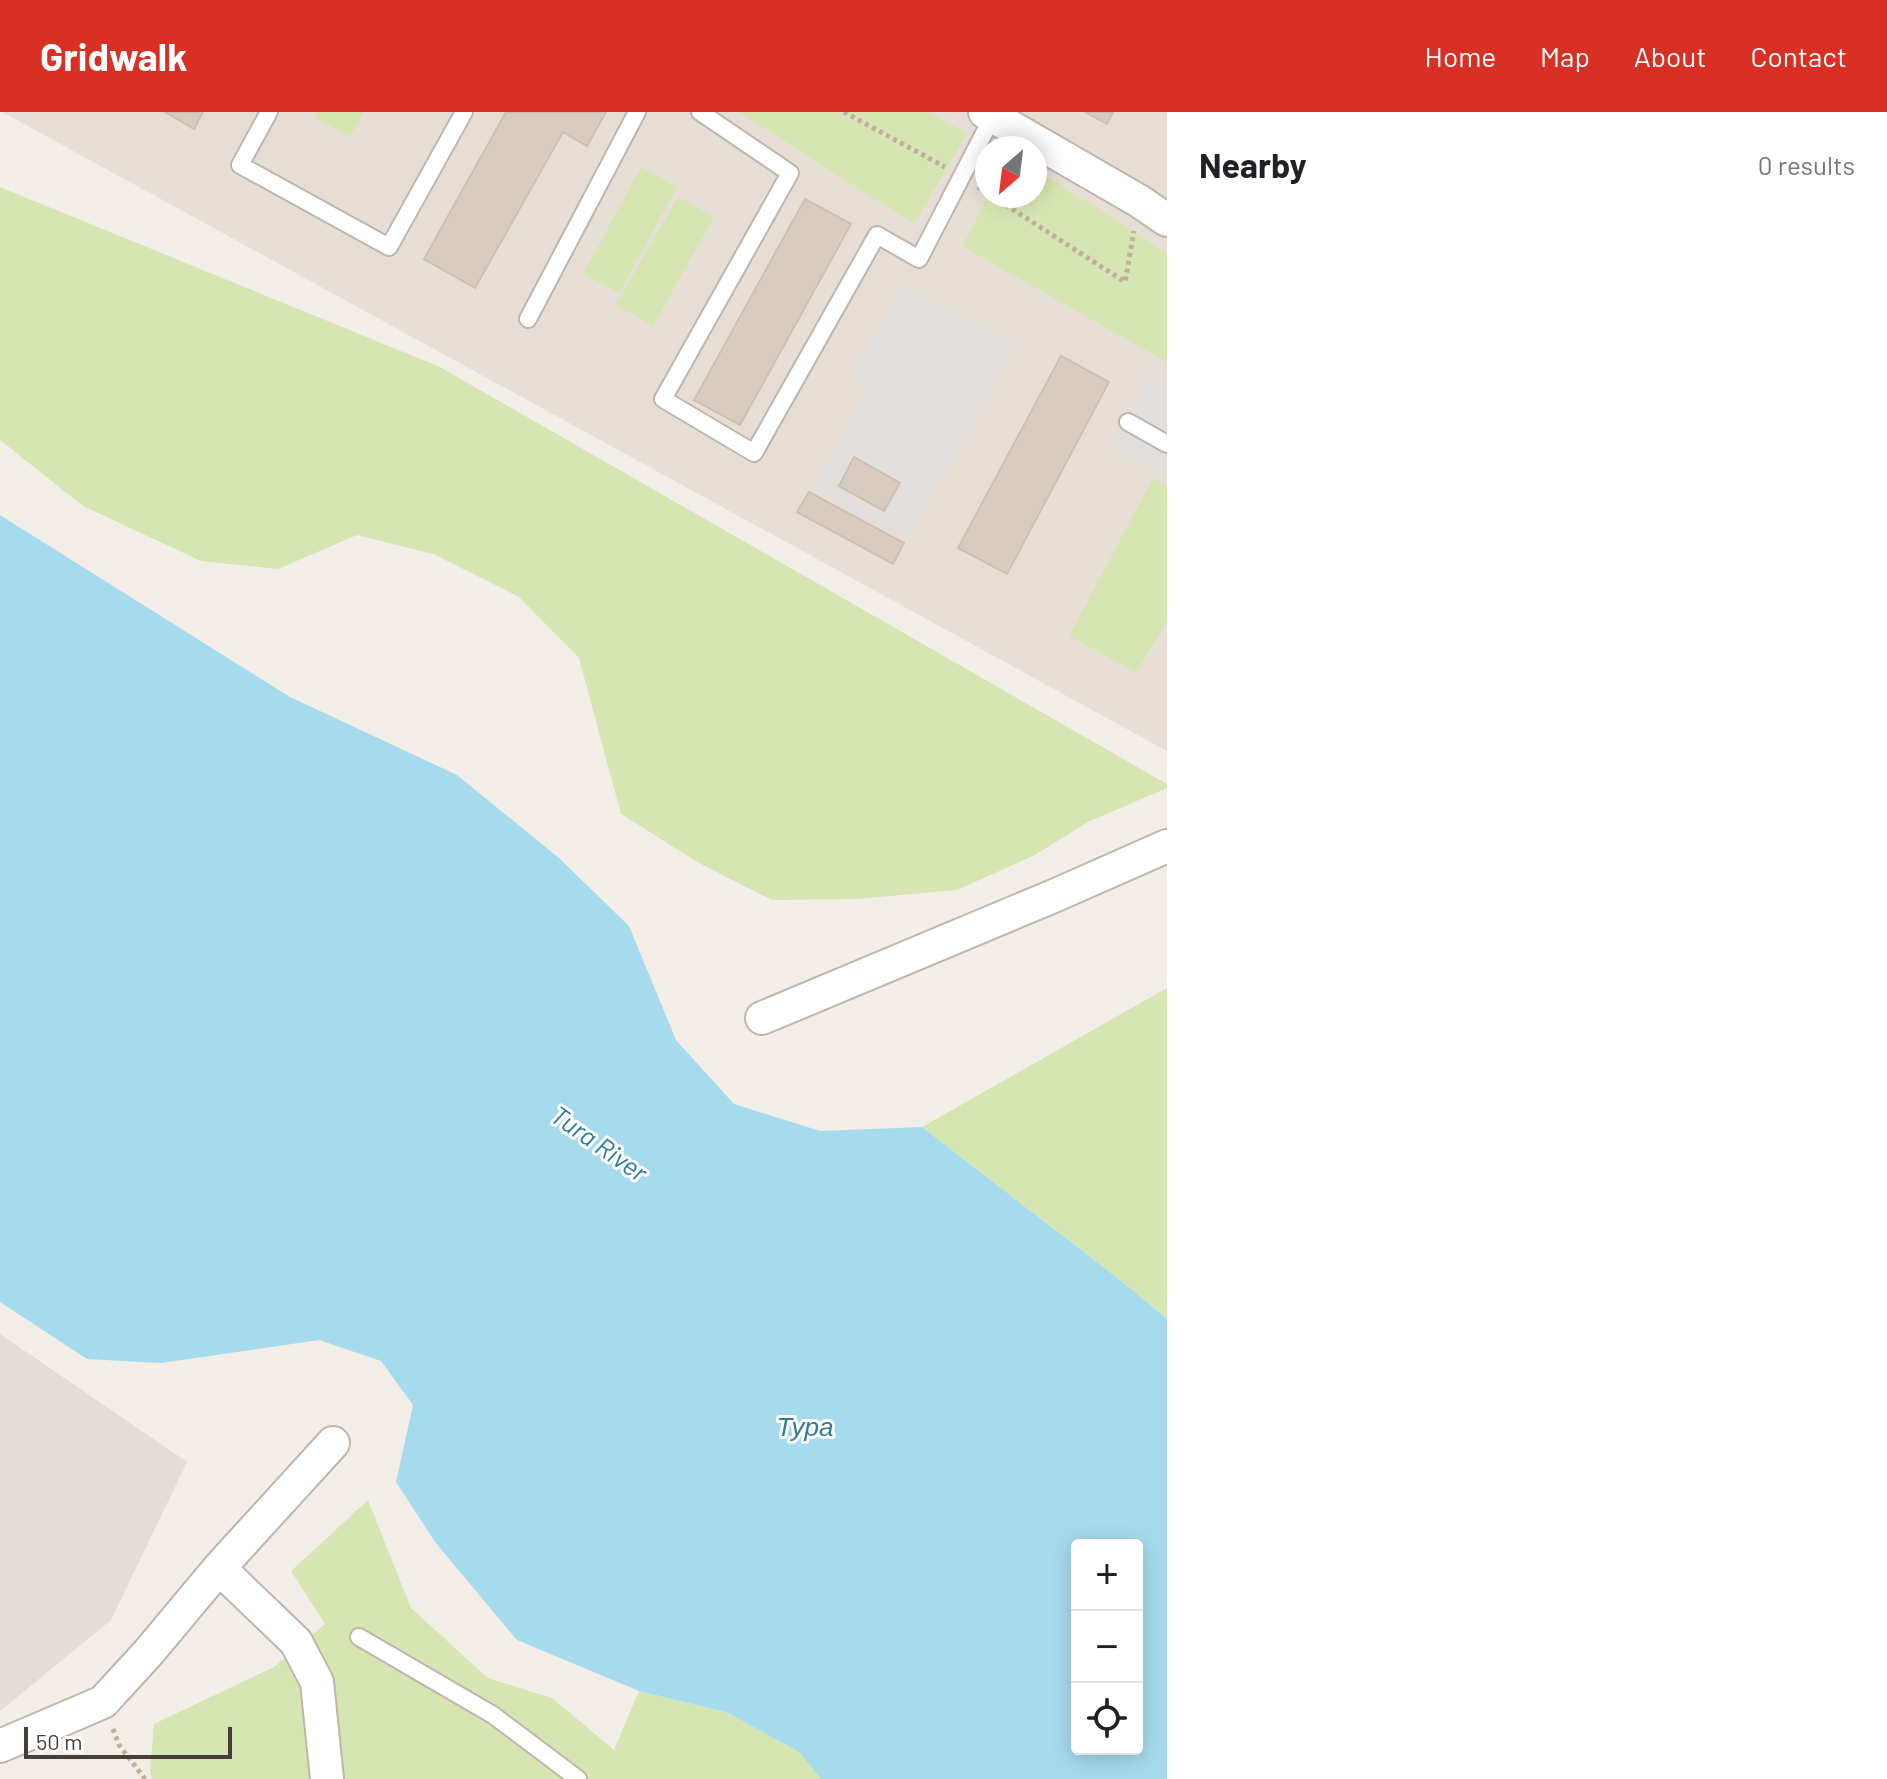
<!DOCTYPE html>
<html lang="en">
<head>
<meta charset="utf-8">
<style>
	:root { --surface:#fff; --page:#f2f2f2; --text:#202124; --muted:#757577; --line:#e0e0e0; --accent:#d93025 }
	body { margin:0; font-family:Barlow,sans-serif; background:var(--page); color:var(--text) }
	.controls { position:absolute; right:24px; bottom:24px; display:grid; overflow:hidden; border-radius:8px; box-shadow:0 4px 20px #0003 }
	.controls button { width:72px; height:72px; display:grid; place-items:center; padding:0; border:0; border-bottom:2px solid var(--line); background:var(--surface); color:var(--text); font:40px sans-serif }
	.compass { position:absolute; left:975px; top:24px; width:72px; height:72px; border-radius:50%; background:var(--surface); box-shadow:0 4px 20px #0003; rotate:208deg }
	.scale { position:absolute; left:24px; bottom:20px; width:208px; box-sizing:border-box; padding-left:8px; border:4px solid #463e37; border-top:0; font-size:22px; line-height:28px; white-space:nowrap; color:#463e37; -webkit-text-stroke:6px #fff; paint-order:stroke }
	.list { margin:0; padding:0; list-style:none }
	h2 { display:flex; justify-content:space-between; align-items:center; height:104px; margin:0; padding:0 32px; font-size:34px }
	h2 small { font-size:26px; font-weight:400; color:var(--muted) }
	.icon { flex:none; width:44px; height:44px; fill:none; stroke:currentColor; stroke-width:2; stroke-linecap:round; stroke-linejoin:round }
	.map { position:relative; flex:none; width:1167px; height:1667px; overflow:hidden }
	header { display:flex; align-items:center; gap:48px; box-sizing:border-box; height:112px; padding:0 40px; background:var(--accent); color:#fff }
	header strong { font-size:38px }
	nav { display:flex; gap:44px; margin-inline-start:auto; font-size:28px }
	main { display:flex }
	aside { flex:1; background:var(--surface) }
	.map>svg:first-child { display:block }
	.residential { fill:#e7dfd6; fill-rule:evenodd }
	.industrial { fill:#e3ddd9 }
	.green { fill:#d6e6b2 }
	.parking { fill:#e2dfdc }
	.water { fill:#a6dbee; fill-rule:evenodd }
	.building { fill:#d8cbc1; stroke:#cfbfb1; stroke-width:2 }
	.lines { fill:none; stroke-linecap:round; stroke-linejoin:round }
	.lane-casing { stroke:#bfb5ab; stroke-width:20 }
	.street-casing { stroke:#bfb5ab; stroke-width:36 }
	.path { stroke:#c0ae9c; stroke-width:5; stroke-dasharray:4 4; stroke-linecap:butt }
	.lane { stroke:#fff; stroke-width:16 }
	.street { stroke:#fff; stroke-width:32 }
	.labels { text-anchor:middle; stroke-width:6; stroke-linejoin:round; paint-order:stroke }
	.water-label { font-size:26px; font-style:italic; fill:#2e7a98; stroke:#fff }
</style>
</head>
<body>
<header>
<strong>Gridwalk</strong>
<nav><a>Home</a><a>Map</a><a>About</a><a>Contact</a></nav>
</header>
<main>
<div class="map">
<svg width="1167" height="1667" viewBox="0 0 1167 1667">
	<rect width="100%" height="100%" fill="#f3eee8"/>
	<path class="residential" d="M2,0h1165v639zM987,36h48v48h-48z"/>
	<path class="industrial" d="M0,1222l187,128 -76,158 -111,91z"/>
	<path class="green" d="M317,0h47l-14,25 -36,-20z
		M739,0h188l40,21 -53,91z
		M641,55l36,20 -58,106 -36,-19z
		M1035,57l132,84v109l-205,-116 26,-50h47z
		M0,75l440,180 727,417v4l-79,34 -53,33 -78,35 -100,9 -85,1 -73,-37 -78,-49 -42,-156 -60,-61 -86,-43 -76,-19 -79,34 -77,-8 -118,-55 -83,-66z
		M678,85l36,20 -61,109 -37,-21z
		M1153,366l14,8v136l-31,50 -67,-36z
		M1167,876v331l-47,-39 -198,-153z
		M368,1388l43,108 77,70 64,20 62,52 25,-59 87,21 73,40 22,27h-669l-2,-9 4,-46 120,-57 51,-43 -34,-53z"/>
	<path class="parking" d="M902,173l112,61 -107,195 -95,-52 55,-100 -17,-10z
		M1149,264l18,10v91l-56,-31z"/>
	<path class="water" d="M0,403l290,182 167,78 102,83 70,68 47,114 58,64 86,27 102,-4 198,153 47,39v460h-346l-22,-27 -73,-40 -87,-21 -122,-51 -82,-98 -39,-60 17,-77 -32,-44 -62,-21 -158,23 -74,-4 -87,-57zM1077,1433h60v204h-60z"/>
	<path class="building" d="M165,0h38l-9,17z
		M506,0h100l-19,34 -24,-14 -88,156 -51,-29z
		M1085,0h28l-6,12z
		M805,87l46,25 -111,201 -46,-25z
		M1061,244l48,26 -102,192 -49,-26z
		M854,345l46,26 -16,28 -45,-25z
		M809,380l95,51 -11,21 -96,-52z"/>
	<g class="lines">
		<g class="lane-casing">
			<path id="lane" d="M269,0l-29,53 149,82 75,-135
				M700,0l90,61 -127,226 91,54 123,-218 42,24 74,-143
				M528,207l109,-207
				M1128,310l39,22
				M359,1525l134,78 85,64"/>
		</g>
		<g class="street-casing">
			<path id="street" d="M985,0l154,89 28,19
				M762,906l294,-123 111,-49
				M219,1456l77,74 21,40 10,97
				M0,1634l103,-44 45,-49 71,-85 114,-125"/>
		</g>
		<path class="path" d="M844,0l101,55
			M978,75l9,6
			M992,84l133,86 9,-51
			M113,1617l6,16 26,34"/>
		<use href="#lane" class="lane"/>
		<use href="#street" class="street"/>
	</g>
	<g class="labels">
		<g class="water-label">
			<text transform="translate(599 1032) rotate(35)" y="9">Tura River</text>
			<text x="805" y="1324">Тура</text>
		</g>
	</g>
</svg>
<div class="controls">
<button>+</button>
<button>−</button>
<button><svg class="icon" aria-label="locate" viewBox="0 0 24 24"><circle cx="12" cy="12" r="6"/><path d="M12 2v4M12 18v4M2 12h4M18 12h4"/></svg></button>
</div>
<svg class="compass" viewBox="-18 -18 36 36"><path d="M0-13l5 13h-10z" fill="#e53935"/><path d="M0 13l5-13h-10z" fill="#757577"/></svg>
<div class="scale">50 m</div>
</div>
<aside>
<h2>Nearby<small>0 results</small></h2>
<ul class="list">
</ul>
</aside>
</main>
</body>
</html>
